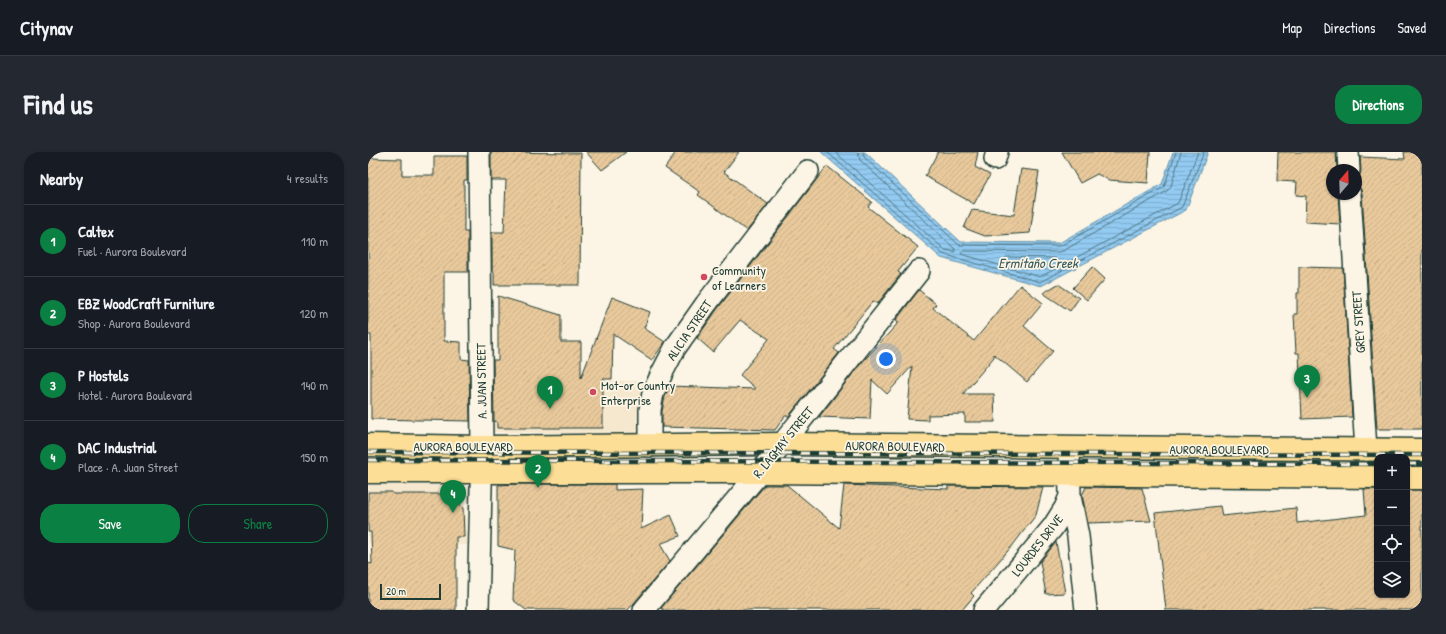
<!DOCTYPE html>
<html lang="en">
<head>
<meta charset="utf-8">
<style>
	:root { --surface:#171b24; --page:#242831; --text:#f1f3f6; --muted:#9ea1a6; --line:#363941; --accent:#0b8043 }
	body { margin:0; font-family:"Patrick Hand",sans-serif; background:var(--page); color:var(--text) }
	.controls { position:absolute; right:12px; bottom:12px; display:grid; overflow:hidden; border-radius:8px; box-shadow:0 1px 3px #0004 }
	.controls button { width:36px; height:36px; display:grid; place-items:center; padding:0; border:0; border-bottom:1px solid var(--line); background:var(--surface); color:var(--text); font:20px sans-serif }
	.compass { position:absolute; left:958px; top:12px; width:36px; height:36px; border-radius:50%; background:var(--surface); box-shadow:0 1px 3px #0004; rotate:19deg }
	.scale { position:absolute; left:12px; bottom:10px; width:61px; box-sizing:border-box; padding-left:4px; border:2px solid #1f3d34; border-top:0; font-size:11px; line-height:14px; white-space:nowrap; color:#1f3d34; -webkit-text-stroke:3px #fcf5e5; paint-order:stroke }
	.you { position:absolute; left:518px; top:207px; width:14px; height:14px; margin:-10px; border:3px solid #fff; border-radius:50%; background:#1a73e8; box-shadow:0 0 0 6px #1a73e833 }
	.badge { display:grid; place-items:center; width:26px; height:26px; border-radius:50%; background:var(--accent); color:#fff; font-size:13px; font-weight:700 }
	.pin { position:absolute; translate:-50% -33px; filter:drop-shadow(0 1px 2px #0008) }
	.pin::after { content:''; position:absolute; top:21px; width:14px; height:12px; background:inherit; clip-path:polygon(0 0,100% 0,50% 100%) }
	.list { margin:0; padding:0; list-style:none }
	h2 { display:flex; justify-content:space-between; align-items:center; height:52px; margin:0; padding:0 16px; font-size:17px }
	h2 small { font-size:13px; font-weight:400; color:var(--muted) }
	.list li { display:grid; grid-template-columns:26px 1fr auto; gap:12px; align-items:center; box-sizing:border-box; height:72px; padding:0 16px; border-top:1px solid var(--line) }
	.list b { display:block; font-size:15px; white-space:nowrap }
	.list p { margin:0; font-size:13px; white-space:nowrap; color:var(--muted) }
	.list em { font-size:13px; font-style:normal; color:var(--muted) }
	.actions { display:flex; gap:8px; padding:12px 16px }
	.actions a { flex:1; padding:9px 0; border:1px solid var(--accent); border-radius:16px; text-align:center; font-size:14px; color:var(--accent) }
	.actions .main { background:var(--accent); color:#fff }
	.icon { flex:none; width:22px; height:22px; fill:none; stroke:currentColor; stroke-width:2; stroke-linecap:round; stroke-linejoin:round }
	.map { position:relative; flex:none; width:1054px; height:458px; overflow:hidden; border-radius:16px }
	header { display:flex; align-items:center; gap:24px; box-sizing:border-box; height:56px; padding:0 20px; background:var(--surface); border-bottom:1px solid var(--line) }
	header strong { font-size:19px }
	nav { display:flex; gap:22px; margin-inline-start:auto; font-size:14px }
	.intro { display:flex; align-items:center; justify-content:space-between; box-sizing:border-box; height:96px; padding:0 24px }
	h1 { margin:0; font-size:28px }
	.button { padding:10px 18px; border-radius:16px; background:var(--accent); color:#fff; font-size:14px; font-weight:700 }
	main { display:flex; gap:24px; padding:0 24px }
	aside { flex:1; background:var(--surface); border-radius:16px; box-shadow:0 1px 3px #0004 }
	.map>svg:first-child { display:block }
	.built { fill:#f6e8cf }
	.water { fill:url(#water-rules); stroke:#6592a5 }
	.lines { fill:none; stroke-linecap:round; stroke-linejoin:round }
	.shore { stroke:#4d7580; stroke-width:1 }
	.building { fill:url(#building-hatch); stroke:#1f3d34 }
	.minor-casing { stroke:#1f3d34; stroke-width:24 }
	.primary-casing { stroke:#1f3d34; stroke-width:25 }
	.minor { stroke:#fcf5e5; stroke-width:21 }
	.primary { stroke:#fdde96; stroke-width:22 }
	.rail-casing { stroke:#1f3d34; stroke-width:4.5 }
	.rail { stroke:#fcf5e5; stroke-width:3; stroke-dasharray:9; stroke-linecap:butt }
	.poi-dot { fill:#d1495b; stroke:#fcf5e5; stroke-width:1.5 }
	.labels { text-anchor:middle; stroke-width:3.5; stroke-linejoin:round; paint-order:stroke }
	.poi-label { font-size:13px; fill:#1f3d34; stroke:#fcf5e5; text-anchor:start }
	.street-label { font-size:13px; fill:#1f3d34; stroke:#fcf5e5 }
	.water-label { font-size:14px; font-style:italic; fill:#36595a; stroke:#fcf5e5 }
</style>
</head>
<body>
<header>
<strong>Citynav</strong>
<nav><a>Map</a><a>Directions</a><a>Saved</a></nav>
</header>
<div class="intro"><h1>Find us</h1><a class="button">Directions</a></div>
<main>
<aside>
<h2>Nearby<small>4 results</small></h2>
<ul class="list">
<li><span class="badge">1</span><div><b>Caltex</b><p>Fuel · Aurora Boulevard</p></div><em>110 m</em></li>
<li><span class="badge">2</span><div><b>EBZ WoodCraft Furniture</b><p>Shop · Aurora Boulevard</p></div><em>120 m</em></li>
<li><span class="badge">3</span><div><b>P Hostels</b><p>Hotel · Aurora Boulevard</p></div><em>140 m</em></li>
<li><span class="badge">4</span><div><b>DAC Industrial</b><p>Place · A. Juan Street</p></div><em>150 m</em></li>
</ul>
<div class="actions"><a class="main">Save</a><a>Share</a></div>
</aside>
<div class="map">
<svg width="1054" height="458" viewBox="0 0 1054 458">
	<defs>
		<pattern id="water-rules" width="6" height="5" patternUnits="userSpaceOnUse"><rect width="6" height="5" fill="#93caf1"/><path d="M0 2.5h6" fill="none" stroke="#7eaecf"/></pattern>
		<pattern id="building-hatch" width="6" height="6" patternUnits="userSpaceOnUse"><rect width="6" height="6" fill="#e9c99c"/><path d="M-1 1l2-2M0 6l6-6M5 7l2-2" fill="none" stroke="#c7ae87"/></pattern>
	</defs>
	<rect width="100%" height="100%" fill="#fcf5e5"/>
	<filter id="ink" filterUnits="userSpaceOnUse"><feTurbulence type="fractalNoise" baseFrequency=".025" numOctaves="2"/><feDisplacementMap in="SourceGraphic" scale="8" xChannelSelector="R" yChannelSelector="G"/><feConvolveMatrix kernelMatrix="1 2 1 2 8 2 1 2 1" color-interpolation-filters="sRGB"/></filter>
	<g filter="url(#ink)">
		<path class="built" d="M120,227l154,2v53l-155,-2z
			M0,333h95l6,60 -101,-2z"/>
		<path class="water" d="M453,0h44l96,90 98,1 103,-59 11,-32h35l-22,58 -145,76 -100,-28z"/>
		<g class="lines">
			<path class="shore" d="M459,0l116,102 97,28 142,-75 22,-55
				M467,0l110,98 10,2v-3l-95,-89 -2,-8
				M495,0l1,5 95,88 101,1 104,-59 12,-35
				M813,0l-10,34 -4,5 -104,60 -5,1 -95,-1 -2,3 79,23 138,-74 20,-51
				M639,105l48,1 2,2 -18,10 -32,-9 -2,-2z"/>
		</g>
		<path class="building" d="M123,0l90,1 -1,132h-86v-13h-2v-40h12l2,-52h-15z
			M218,0h40l-24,18z
			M308,0h63l-15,20 44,32 -21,27 -49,-36 2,-3 -35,-24z
			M570,0h40l-3,15 15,8 -16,29 -49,-28z
			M694,0h88l-2,31 -39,-3 -12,-6 -17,9z
			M910,0h58l1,18h-5v24h6l2,30 -35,-2 1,-26 -10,-1 1,-13 -20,-1z
			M1036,0h18v277h-45l-15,-236 -2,-5 -4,-4v-4l4,-5 1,-5 -1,-13 45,2z
			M66,4h33v24h-3v52h4v40h-24v69l17,1v17l8,1 1,61 -99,-2v-84h-3v-177l34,1v16h32z
			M459,14l45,36 -4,5 50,40 -20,25 3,2 -24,30 -4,-3 -39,48 5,4 -50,63h-4l-10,14 -113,-3v-16l3,-14 4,-11 87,3 -16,-14 29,-36 -29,-19 -27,32 -16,-14 19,-27z
			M653,17l18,2 -9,62 -45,3 -21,-8 8,-18 42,5z
			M724,115l13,12 -18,21 -14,-12z
			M931,115l44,1 9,149 -50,2 -3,-66h-3l-2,-39h3v-21h2z
			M690,132l21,14 -9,13 -27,-18z
			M652,133l23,18 -19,23 29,25 -26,31 -33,-28v3l-31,37h31l1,28h-30v-8l-37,1v5l-21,-1 5,-53 -25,28 -15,-14 -2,39 -51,-2 39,-50 41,-45 -3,-2 23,-30 17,14 -3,4 41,33z
			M130,144l63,19v27h20v36l31,-81 38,15 -6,16 21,14 -13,18 -39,-26 -1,45h-9v49h-106v-6l-3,-1 -1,-61h5z
			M150,332h97v6l28,-1 -2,40 30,-14 9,21 -20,8 10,17 -42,49h-102l-13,-10 2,-50 -17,-4v-61z
			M397,333h22l52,43 5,-43 104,4v-3l95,1 -7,28 -23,30 -42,48 3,3 -12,14h-298l-3,-2z
			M718,335l56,1 9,33 -63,2 -6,-28z
			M996,337h13v106h30v-105h15v120h-256l-11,-97 65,-7 2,10 74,-8 1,15 69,-8z
			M0,340h24l1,2h49l10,1 11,13 1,29h-8v73h-88v-47l4,1 -1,-32h-3z
			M688,390l9,51 -19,1 -6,-32z"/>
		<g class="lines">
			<g class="minor-casing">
				<path id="minor" d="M980,0l1,18
					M627,7l2,-7
					M982,42l16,256
					M282,294v-36l3,-17 9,-20 13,-25 31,-44 102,-133
					M702,344l8,40 8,74
					M110,458l4,-163 -3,-295
					M276,458l116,-138 159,-201
					M616,458l69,-83 12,-19 5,-12 -1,-48"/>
			</g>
			<g class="primary-casing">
				<path id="primary" d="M0,293l114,2 299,-3 641,6
					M0,320h392l617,5
					M1039,326h15"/>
			</g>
			<use href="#minor" class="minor"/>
			<use href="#primary" class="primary"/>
			<g class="rail-casing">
				<path id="rail" d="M0,300l1054,3
					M0,308l1009,4
					M1039,312h15"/>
			</g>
			<use href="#rail" class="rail"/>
		</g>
	</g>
	<g class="poi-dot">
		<circle cx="336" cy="125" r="4"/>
		<circle cx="225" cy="240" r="4"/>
	</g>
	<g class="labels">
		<g class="poi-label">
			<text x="344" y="123">Community<tspan x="344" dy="15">of Learners</tspan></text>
			<text x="233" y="238">Mot-or Country<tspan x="233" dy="15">Enterprise</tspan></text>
		</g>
		<g class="street-label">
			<text transform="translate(990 170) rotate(-94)" y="5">GREY STREET</text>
			<text transform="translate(321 178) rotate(-56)" y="5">ALICIA STREET</text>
			<text transform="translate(113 229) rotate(-91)" y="5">A. JUAN STREET</text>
			<text transform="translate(415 290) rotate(-51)" y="5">R. LAGMAY STREET</text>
			<text x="95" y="299">AURORA BOULEVARD</text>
			<text transform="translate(527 294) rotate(1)" y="5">AURORA BOULEVARD</text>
			<text x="851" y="302">AURORA BOULEVARD</text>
			<text transform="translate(669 393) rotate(-52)" y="5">LOURDES DRIVE</text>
		</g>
		<g class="water-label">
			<text x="670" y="116">Ermitaño Creek</text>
		</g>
	</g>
</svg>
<div class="controls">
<button>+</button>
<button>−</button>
<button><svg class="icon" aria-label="locate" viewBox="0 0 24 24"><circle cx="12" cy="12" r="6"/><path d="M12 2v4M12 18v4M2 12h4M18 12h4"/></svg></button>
<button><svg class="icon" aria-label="layers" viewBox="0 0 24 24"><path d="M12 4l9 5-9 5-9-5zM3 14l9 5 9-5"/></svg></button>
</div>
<svg class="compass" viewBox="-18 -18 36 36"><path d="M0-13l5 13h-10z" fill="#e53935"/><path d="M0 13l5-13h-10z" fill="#9ea1a6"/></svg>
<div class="scale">20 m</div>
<div class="you"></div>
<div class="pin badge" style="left:182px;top:257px">1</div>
<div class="pin badge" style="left:170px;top:336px">2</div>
<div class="pin badge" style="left:939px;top:246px">3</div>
<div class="pin badge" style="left:85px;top:361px">4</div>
</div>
</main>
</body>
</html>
